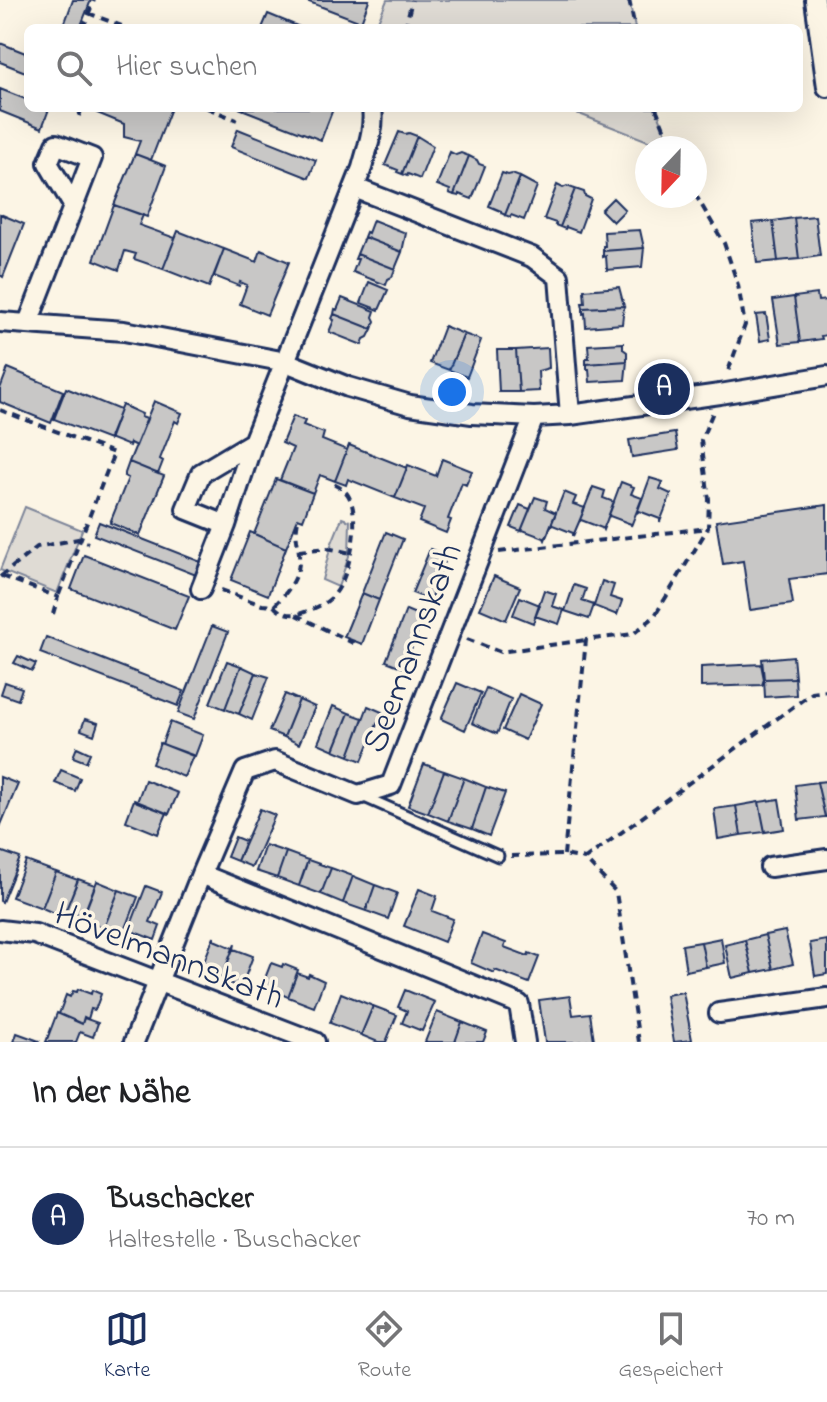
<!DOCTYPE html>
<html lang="de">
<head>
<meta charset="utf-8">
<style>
	:root { --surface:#fff; --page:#f2f2f2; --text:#202124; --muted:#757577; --line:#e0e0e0; --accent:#1b2f5e }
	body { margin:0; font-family:"Indie Flower",sans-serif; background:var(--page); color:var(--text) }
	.compass { position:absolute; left:635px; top:136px; width:72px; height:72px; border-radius:50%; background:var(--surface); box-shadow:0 8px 32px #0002; rotate:202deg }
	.you { position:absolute; left:452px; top:392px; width:28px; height:28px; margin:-20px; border:6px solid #fff; border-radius:50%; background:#1a73e8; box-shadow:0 0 0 12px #1a73e833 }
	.badge { display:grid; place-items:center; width:52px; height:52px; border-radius:50%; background:var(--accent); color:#fff; font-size:26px; font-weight:700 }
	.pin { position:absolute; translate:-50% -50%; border:4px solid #fff; box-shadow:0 2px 8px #0006 }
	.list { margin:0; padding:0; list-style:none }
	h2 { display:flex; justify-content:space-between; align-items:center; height:104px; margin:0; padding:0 32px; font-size:34px }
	h2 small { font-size:26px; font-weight:400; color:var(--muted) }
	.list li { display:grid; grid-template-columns:52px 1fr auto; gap:24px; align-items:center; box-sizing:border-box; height:144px; padding:0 32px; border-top:2px solid var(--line) }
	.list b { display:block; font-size:30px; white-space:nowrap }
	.list p { margin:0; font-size:26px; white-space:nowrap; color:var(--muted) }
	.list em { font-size:26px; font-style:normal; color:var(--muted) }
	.icon { flex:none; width:44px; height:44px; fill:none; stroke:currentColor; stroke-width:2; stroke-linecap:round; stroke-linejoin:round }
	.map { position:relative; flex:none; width:827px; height:1042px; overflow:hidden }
	.search { position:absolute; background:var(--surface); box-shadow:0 8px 32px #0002; left:24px; right:24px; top:24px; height:88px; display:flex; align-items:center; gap:20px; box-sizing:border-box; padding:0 28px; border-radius:12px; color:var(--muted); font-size:30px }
	.sheet { height:248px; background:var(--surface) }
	nav { display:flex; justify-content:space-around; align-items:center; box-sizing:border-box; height:112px; border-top:2px solid var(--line); background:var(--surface); font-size:22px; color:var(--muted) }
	nav a { display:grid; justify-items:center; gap:4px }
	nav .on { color:var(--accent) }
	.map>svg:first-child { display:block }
	.green { fill:#dfdbd4; stroke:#7d8599; stroke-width:2 }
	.building { fill:#c8c7c6; stroke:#1b2f5e; stroke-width:2 }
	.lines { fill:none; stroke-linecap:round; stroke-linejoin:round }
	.service-casing { stroke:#1b2f5e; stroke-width:15 }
	.minor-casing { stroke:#1b2f5e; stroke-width:24 }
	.path { stroke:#1b2f5e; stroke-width:4; stroke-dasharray:8 6; stroke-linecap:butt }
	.service { stroke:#fcf5e5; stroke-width:9 }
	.minor { stroke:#fcf5e5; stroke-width:18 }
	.labels { text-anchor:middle; stroke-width:7; stroke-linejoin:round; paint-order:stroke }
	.street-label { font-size:36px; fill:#1b2f5e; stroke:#fcf5e5 }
</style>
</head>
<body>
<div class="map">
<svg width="827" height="1042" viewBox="0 0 827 1042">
	<rect width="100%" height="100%" fill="#fcf5e5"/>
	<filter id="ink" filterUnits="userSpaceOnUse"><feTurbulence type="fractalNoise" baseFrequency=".0125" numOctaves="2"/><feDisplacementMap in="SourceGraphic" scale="16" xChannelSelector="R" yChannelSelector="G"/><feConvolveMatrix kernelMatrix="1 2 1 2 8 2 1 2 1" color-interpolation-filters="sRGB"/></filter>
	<g filter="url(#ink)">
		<path class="green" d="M387,0h242l6,28h-260z
			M564,108h92l12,30 -15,5z
			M25,507l57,23 -25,63 -57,-23z
			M342,518l8,3 -1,35 -11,31 -16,-7 9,-35z"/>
		<path class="building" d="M73,0h18l-11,28h-17z
			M304,0h65l-8,22z
			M268,14l34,14h-40z
			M0,43l28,11v19l-28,-11z
			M0,89l28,11v8l21,1 -7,19 -42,-17z
			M99,108h72l-20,52 -16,-6 5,-13 -16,-4v-13l-27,-11z
			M239,108h92l2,1 -12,31z
			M238,129l78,31 -7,18 -78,-31z
			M399,132l6,2 4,-1 8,3 -15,38 -5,-2 1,-2 -13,-5z
			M417,136l16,10 -13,33 -12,-5 -1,2 -5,-2z
			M450,152l6,3 5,-2 8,3 -15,39 -5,-2 1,-3 -13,-5z
			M135,154l31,12 -19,51 -33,-12z
			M469,156l8,4 2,4 6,2 -13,33 -13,-5v2l-5,-1z
			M502,173l6,2 4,-1 8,3 -15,38 -4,-2v-2l-12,-5z
			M520,177l17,9 -13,34 -13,-5 -1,2 -5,-2z
			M557,185l6,3 4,-2 8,3 -15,38 -5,-2 1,-2 -12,-4z
			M575,189l9,3 1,4 6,3 -12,33 -13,-5 -1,2 -5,-2z
			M613,198l12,12 -12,12 -12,-12z
			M114,205l29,10 -4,10 36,13 -12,31 -29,-10 2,-5 -11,-3 -6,19 -25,-10z
			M0,214l24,10 -21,53 -3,-2z
			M815,216l5,40 -21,3 -5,-41z
			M794,218l5,41 -21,2 -5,-40z
			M373,220l33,13 -4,19 -38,-15 2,-5 2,1z
			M773,221l5,40 -21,2 -5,-40z
			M640,230l4,18 -41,3v-5h2l-1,-14z
			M178,231l46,18 -15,38 -46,-18z
			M364,237l38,15 -7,17 -38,-15z
			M644,248l-2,19 -35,3 -1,-14 -3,1v-6z
			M224,249l33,13 4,-12 28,12 -22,53 -27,-11 7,-19 -7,-3 -1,4 -25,-10z
			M357,254l38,15 -3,8 -4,2 -2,6 -33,-13 5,-13h-3z
			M369,282l19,8 -9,20 -18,-7z
			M619,287l5,19 -41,2 -1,-5h3l-1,-13z
			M817,294l1,7 9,-1v35l-6,1 1,3 -22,3 -6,-45z
			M794,297l6,45 -20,2 -7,-44z
			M342,298l33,13 -2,6 2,4 -3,8 -38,-15 1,-5 2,1z
			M624,306l-2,18 -36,3 -1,-14 -2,1v-6z
			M334,314l38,15 -4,8 -4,2 -2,6 -33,-13 5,-12 -2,-1z
			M766,314l4,25 -10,2 -4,-26z
			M444,326l20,8 -15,36 -19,-7z
			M464,334l17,6 -14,37 -18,-7z
			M623,343v6l4,3v9l-41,3v-6h3l-1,-13z
			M548,348l1,20 -11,3 1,20 -20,1 -3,-42z
			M497,350h19l3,42h-20z
			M627,361l-2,19 -35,2 -1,-13h-2v-5z
			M8,368l55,23 -12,32 -51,-21v-13z
			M66,388l54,22 -11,30 -55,-21z
			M154,401l28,12 -4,10 -3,-2 -15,38 3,2 -5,13 -29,-12z
			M122,405l20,9 -1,3 6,2 -11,27 -6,-3 -1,3 -20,-8z
			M293,416l12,5 -2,4 21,8 -2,7 25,10 -12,31 -15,-6 -7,18 -33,-13 13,-32 -11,-5z
			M675,433l3,17 -46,7 -3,-17z
			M349,445l58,23 -12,30 -47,-19 -2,6 -11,-4z
			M442,459l30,12 -6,14 -4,-2 -14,36 3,1 -5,13 -27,-11 5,-13 -29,-11 13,-33 28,11z
			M129,462l35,14 -24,59 -30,-12 18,-45 -4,-2z
			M650,478l13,4 -3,7 11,5 -11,28v-3l-21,-8 -2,2z
			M276,479l37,14 -10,27 -5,-2 -12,30 -32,-14z
			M621,482l13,5 -3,7 11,4 -11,28v-2l-21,-8 -2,1z
			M593,487l12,4 -2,7 11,4 -11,28 -1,-2 -21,-8 -2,2z
			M564,492l12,5 -3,7 12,4 -12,28v-3l-20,-8 -3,2z
			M535,497l12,4 -2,7 11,5 -11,27 -1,-2 -21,-8 -2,1z
			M520,505l10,4 -9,22 -10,-4z
			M827,505v69l-38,5 4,25 -43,6 -7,-49 -20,3 -7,-43z
			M99,522l102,40 -5,13 -102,-40z
			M250,532l36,16 -18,47 -37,-15z
			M386,532l17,7 -24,61 -17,-7z
			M430,549l17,7 -17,44 -18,-7z
			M84,555l105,41 -14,34 -104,-41z
			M494,576l26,11 -14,33 -26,-11z
			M602,581l12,4 -4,12 12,4 -5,14 -23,-9z
			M574,585l12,4 -4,12 12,4 -5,14 -24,-8z
			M544,590l12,4 -4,12 12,4 -5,14 -24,-8z
			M362,593l17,7 -17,44 -18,-7z
			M520,597l20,8 -7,18 -20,-8z
			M406,610l17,7 -19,51 -18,-7z
			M212,626l16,6 -34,87 -16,-6z
			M46,637l138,54 -6,15 -138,-53z
			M18,656l18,8 -4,7 -18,-8z
			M793,656l2,22 -31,1 -2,-20z
			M227,661l14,5 -16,43 -15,-6z
			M761,664l3,15 -2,6 -61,2v-20z
			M241,666l15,7 -17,41 -14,-5z
			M256,673l13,4 -17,43 -13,-6z
			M795,678l1,17 -31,2 -1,-18z
			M5,682l17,6 -4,12 -17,-6z
			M457,683l24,10 -16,37 -24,-11z
			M486,688l25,11 -14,35 -25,-11z
			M285,694l14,6 -15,37 -15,-6z
			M519,694l22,10 -16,36 -22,-10z
			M299,700l16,7 -16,37 -15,-7z
			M333,706l16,7 -15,37 -16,-7z
			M368,706l14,6 -20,49 -13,-5z
			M349,713l14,5 -14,38 -15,-6z
			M85,719l13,4 -4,12 -13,-5z
			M170,722l33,13 -8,21 -33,-12z
			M160,743l33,13 -9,21 -32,-13z
			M77,747l13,6 -4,9 -13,-5z
			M424,764l20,7 -16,42 -20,-7z
			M61,770l19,8 -5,13 -20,-8z
			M444,771l20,7 -16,43 -20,-8z
			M0,777l18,7 -18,43z
			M464,778l22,9 -14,42 -24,-8z
			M145,780l33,13 -9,21 -32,-12z
			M827,781v36h-2l-8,-35z
			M817,782l8,35 -26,3 -4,-35z
			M486,787l19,6 -16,43 -17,-7z
			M779,799l5,30 -19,3 -6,-30z
			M134,800l33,13 -9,21 -32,-13z
			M759,802l6,30 -24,3 -5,-29z
			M736,806l5,29 -23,4 -4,-30z
			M260,809l15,6 -23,52 -15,-6z
			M235,837l10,4 -8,20 -10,-4z
			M265,845l21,7 -9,26 -21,-7z
			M0,851l20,7 -18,44 -2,-1z
			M286,852l22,8 -9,26 -22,-8z
			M308,860l23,8 -10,26 -22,-8z
			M26,861l30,11 -14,36 -30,-11z
			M331,868l22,8 -10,27 -22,-9z
			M56,872l22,8 -15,37 -21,-9z
			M353,876l22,9 -9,26 -23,-8z
			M78,879l17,6 -12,31 -17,-6z
			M97,881l22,9 -15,38 -22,-8z
			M375,885l22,8 -9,26 -22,-8z
			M146,886l16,6 -12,30 10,4 -5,14 -26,-10z
			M419,889l18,7 -5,15 21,8 -9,23 -40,-16z
			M119,890l19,7 -15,39 -19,-8z
			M785,931l8,33 -20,5 -8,-34z
			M482,934l24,9 -2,4 24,9 1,-3 10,4 -10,26 -34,-13 -1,3 -23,-10z
			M765,935l8,34 -20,4 -8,-33z
			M214,936v4l19,8 -12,32 -21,-8z
			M721,938l4,25 -19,4 -5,-25z
			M745,940l8,33 -21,5 -7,-33z
			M827,940v34l-12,2 -5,-33z
			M701,942l5,25 -20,4 -4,-26z
			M235,944l-1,5 19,7 -12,32 -20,-8z
			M271,963l11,4 1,-3 15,6 -10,27 -26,-11z
			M297,973l11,4 1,-3 15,7 -10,26 -26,-10z
			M78,989l13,5 1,-4 9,4 -6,16 -4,-1 -3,10 -4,-2 -2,7 -23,-10 7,-19 4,2 3,-6 4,1z
			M405,990l30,12 -13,29 -20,-8 5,-12 -9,-4z
			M683,992l9,48 -18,2 -8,-47z
			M341,993l32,13 -12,29 -31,-12z
			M570,996l3,19 17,-2 4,27 -17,2h-32l-6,-42z
			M373,1006l24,9 -11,27h-8l-17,-7z
			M437,1012l25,10 -7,20h-30z
			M57,1013l25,11 2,-6 14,5 -5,14 -13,-5 -4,10h-30z
			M462,1022l25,10 -4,10h-28z
			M17,1033l22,8 -1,1h-24z"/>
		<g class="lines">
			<g class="service-casing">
				<path id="service" d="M362,796l136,60"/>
			</g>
			<g class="minor-casing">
				<path id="minor" d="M815,0l12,87
					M355,188l177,69 27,20 11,138
					M0,322l124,9 162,31 62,25 62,18 62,9 62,3 36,-2 150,-21 107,-18
					M28,323l64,-165 -36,-14 -8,19 25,42
					M226,525l-40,-16 15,-36 52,-31
					M201,589l25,-64 27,-83 109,-274c5,-19 13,-40 10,-60
					M770,867l57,-8
					M201,874l318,130 6,38
					M0,930l35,4 280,108
					M719,1013l108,-15
					M134,1042l67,-168 44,-103 30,-10 83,34 33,-10 143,-368"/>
			</g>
			<path class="path" d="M629,0l6,28
				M88,13l39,15
				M83,28l11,-28
				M405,28l7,-28
				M207,108l30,12
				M656,108l16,40
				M79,116l3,-8
				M695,194l29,49 14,42 7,40 -18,49
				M0,410l114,43 -56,144
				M299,551l28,-3 24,5
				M499,552l209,-24
				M2,576l56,21 -5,17
				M0,577l37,-30 41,-8 10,4
				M221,590l41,15 12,1c15,-16 27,-29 25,-53 -2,-16 -4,-16 -1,-33
				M274,606c6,8 18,10 28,7 11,-4 23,-8 32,-18 16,-19 28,-78 14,-100 -4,-6 -9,-8 -15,-11
				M296,615l59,29
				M467,639l33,13 86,-12
				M564,855l22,-215 47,-6 21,-17 54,-89 1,-29 -8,-59 12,-28
				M511,856l53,-1 21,4
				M639,1042l-23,-150 -31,-33 227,-166 15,-2"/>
			<use href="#service" class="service"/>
			<use href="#minor" class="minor"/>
		</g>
	</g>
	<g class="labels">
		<g class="street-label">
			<text transform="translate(410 647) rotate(-69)" y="13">Seemannskath</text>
			<text transform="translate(170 953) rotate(21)" y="13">Hövelmannskath</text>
		</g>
	</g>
</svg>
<svg class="compass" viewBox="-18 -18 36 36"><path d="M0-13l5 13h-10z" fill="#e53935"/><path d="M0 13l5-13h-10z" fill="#757577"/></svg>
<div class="you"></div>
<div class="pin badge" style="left:664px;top:389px">A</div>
<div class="search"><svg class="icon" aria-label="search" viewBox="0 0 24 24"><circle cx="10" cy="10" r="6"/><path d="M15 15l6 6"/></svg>Hier suchen</div>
</div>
<section class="sheet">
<h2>In der Nähe<small></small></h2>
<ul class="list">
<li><span class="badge">A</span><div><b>Buschacker</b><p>Haltestelle · Buschacker</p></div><em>70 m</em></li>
</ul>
</section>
<nav>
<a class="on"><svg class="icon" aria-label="map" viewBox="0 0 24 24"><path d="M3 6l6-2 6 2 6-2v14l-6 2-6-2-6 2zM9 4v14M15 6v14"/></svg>Karte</a>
<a><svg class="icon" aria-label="directions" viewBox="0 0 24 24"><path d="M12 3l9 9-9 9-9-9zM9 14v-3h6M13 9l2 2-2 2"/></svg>Route</a>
<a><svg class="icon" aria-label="saved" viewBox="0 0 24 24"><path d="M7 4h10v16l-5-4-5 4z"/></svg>Gespeichert</a>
</nav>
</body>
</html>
